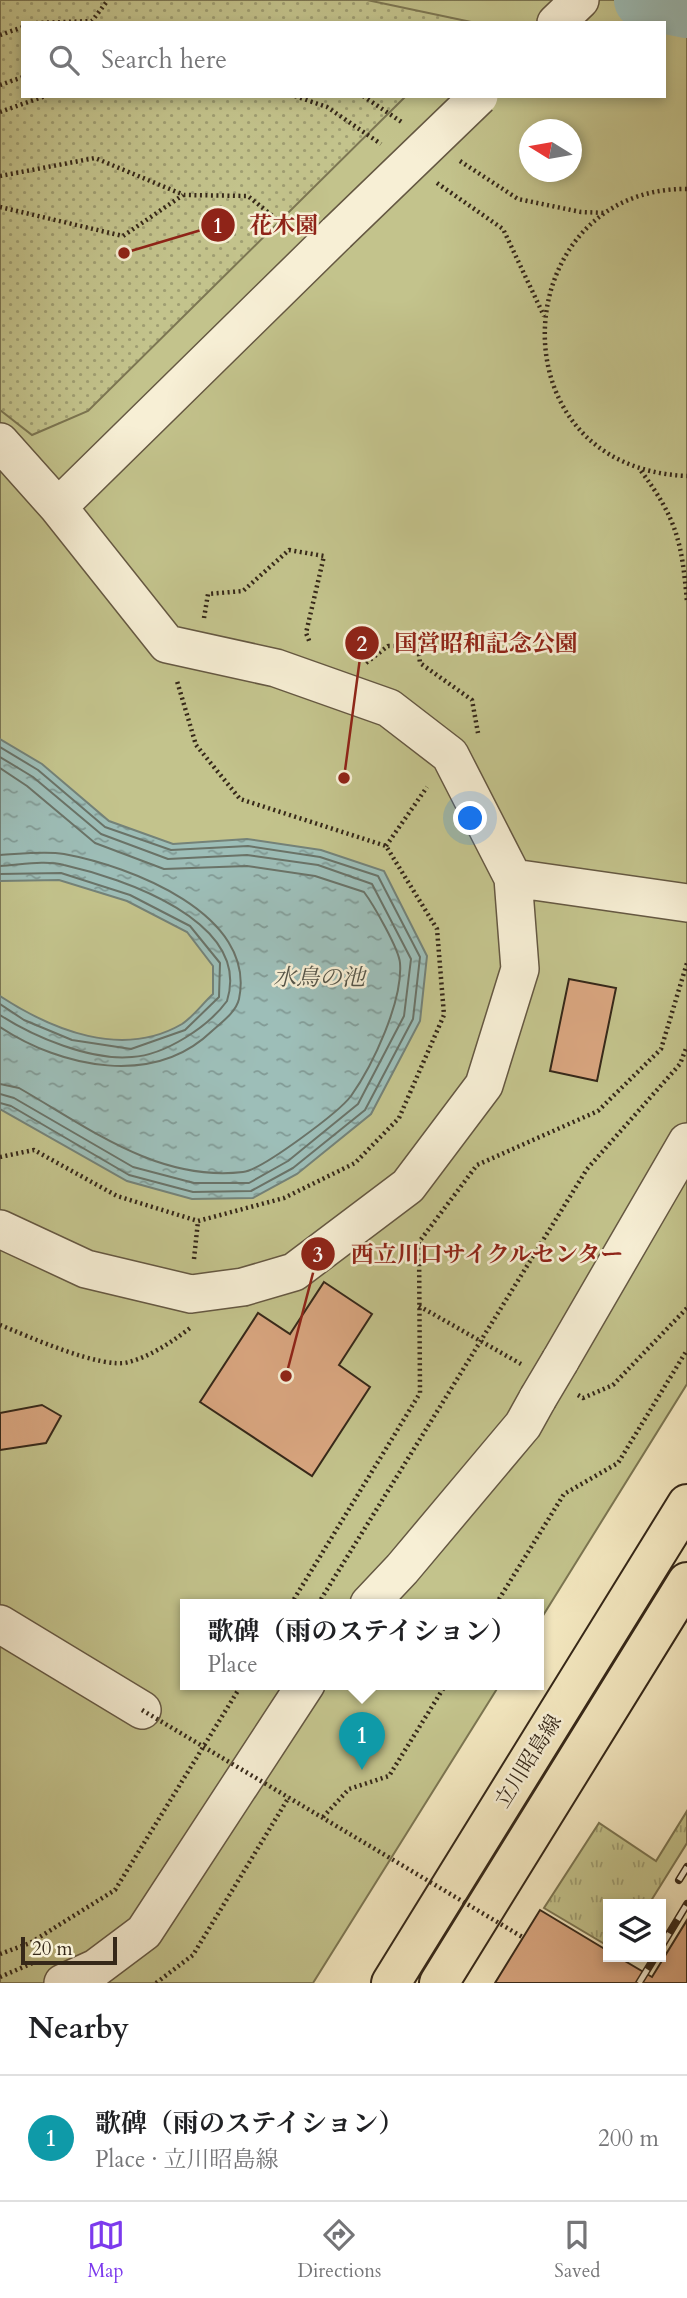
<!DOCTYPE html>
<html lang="en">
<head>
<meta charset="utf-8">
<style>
	:root { --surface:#fff; --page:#f6f6f6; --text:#202124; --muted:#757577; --line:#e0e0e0; --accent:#7c3aed }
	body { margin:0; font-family:Cardo,"Noto Serif JP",serif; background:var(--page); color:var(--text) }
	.controls { position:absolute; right:21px; bottom:21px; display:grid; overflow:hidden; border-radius:0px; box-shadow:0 4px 10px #0003 }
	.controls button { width:63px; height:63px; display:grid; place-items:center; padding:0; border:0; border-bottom:2px solid var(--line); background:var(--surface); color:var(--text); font:35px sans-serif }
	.compass { position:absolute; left:519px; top:119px; width:63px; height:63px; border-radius:50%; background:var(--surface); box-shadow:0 4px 10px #0003; rotate:281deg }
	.scale { position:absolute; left:21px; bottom:18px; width:96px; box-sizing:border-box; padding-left:7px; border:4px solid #362819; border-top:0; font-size:19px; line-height:24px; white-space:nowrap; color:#362819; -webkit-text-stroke:5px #f7efd5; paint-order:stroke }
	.you { position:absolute; left:471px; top:819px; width:24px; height:24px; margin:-18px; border:5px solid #fff; border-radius:50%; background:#1a73e8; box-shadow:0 0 0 10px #1a73e833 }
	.badge { display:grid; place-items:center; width:46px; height:46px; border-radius:50%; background:var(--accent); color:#fff; font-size:23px; font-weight:700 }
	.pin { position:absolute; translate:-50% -58px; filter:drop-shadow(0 2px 4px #0008) }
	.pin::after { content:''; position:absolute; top:37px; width:24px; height:21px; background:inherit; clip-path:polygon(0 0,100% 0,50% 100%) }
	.popup { position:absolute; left:180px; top:1599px; width:364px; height:91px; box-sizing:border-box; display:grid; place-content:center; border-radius:0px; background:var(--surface); filter:drop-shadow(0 2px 5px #0005); font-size:23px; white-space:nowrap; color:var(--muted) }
	.popup b { font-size:26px; color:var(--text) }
	.popup::after { content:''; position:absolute; left:50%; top:100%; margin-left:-14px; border:14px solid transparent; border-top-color:var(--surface) }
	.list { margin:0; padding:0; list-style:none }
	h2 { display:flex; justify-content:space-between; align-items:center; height:91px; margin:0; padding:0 28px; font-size:30px }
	h2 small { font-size:23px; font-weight:400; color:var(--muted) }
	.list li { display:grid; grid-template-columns:46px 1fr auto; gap:21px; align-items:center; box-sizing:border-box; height:126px; padding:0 28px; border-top:2px solid var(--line) }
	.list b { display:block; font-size:26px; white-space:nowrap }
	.list p { margin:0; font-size:23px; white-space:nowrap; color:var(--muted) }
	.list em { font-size:23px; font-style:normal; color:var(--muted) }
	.icon { flex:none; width:38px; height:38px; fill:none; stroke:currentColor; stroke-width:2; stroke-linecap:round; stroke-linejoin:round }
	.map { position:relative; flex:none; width:687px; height:1983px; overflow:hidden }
	.search { position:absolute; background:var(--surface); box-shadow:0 4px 10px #0003; left:21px; right:21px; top:21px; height:77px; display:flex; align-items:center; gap:18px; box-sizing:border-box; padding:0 24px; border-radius:0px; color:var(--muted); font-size:26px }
	.sheet { height:217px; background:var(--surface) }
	nav { display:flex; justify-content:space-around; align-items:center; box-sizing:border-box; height:98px; border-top:2px solid var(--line); background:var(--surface); font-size:19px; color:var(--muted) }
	nav a { display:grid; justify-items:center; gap:4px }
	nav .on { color:var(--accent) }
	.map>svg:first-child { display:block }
	.grass { fill:url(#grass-tufts); stroke:#7c7652; stroke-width:2 }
	.park { fill:#c3c38c; stroke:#7c7652; stroke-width:2; fill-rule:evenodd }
	.garden { fill:url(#garden-dots); stroke:#7c7652; stroke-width:2 }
	.water { fill:url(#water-ripples); stroke:#748278; stroke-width:2 }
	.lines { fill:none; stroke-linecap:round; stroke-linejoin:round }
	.shore { stroke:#6a7368; stroke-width:2 }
	.river { stroke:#9dbeb8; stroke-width:58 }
	.building { fill:#d8a57f; stroke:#362819; stroke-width:2 }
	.minor-casing { stroke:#655842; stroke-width:40 }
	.major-casing { stroke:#362819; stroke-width:42 }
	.path { stroke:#362819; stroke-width:4.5; stroke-dasharray:2 3.5; stroke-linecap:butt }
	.minor { stroke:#f7efd5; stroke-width:37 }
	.major { stroke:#f3e7bf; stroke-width:38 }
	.rail-casing { stroke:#362819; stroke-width:8 }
	.rail { stroke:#f7efd5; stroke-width:5; stroke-dasharray:16; stroke-linecap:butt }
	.minor-bridge-casing { stroke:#655842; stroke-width:40; stroke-linecap:butt }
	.path-bridge { stroke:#362819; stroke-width:4.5; stroke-dasharray:2 3.5; stroke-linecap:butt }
	.minor-bridge { stroke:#f7efd5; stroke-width:37 }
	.labels { text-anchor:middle; stroke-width:5; stroke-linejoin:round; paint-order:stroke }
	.street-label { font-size:21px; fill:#362819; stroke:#f7efd5 }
	.water-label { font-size:23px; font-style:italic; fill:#555549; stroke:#f7efd5 }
	.leader { fill:none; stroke:#8f2418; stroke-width:2.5 }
	.callout-dot { fill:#8f2418; stroke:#f7efd5; stroke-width:2.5 }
	.mark-label { font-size:21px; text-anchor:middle; font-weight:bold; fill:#fff }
	.callout-label { font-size:23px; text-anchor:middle; font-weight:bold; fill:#8f2418; stroke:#f7efd5; stroke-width:5; stroke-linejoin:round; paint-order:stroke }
</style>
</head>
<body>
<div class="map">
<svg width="687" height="1983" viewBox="0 0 687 1983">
	<defs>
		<pattern id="grass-tufts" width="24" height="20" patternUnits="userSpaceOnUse" patternTransform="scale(1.75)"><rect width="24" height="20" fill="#c3c38c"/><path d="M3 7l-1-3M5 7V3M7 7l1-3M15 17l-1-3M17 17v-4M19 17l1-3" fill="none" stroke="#9f9e72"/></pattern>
		<pattern id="garden-dots" width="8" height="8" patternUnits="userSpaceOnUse" patternTransform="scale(1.75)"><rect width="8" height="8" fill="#c3c38c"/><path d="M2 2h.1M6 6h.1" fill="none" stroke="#9f9e72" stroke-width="1.8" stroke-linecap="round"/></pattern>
		<pattern id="water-ripples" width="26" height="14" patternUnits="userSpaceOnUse" patternTransform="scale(1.75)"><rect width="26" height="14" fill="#9dbeb8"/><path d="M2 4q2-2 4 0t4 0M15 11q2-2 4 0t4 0" fill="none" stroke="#819a95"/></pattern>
	</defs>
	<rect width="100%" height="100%" fill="#f3e7bf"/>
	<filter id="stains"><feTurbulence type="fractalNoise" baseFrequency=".00286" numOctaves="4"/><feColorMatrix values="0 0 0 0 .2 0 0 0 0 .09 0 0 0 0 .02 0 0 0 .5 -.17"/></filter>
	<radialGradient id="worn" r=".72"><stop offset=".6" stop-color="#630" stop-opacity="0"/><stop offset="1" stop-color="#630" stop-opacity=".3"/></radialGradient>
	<path class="grass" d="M687,1811v32l-38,61h-41v42l-64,-38 55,-85 57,38z"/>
	<path class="park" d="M0,0h687v1384l-148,238v-18h-354v80h315l-187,299h-313zM23,23h641v73h-641zM530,130h42v42h-42z"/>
	<path class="garden" d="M0,0h367l109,23h-453v73h383l-318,315 -56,24 -32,-25z"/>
	<path class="water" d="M0,739l42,25 67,57 64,23 74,-5 74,11 63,21 43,85 -7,65 -49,93 -74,60 -44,24 -61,1 -65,-18 -127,-72v-113c52,34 122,63 182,28 11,-7 21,-21 31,-30v-28l-26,-34 -60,-31 -68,-21 -59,1z"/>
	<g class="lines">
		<path class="shore" d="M0,747l38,23 67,57 66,23 77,-4 72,11 58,19 42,81 -7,62 -48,91 -72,58 -42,23 -58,1 -64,-17 -118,-69 -11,-3
			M0,757l33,20 68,57 67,25 79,-4 71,10 54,19 39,75 -7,57 -46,88 -70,57 -39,22h-55l-61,-16 -119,-69 -14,-4
			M0,768l27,18 68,57 69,26 83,-3 68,10 49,16c9,12 35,57 36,71 3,38 -27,102 -49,133 -12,16 -89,74 -108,76 -85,10 -154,-44 -224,-84l-19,-4
			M0,855c20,-1 44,-4 64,-1 66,12 193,60 175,145 -3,13 -17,23 -27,32 -58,56 -150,37 -212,-4
			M0,866c20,-1 45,-6 64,-1 58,13 188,56 163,136 -19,26 -62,54 -95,56 -41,4 -98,-20 -132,-42
			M0,874l61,-1 69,22 60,31 30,37 -1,34 -34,33 -54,19 -59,-9 -48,-20 -24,-16"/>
		<path class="river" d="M643,0l44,9"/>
	</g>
	<path class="building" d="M569,979l47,9 -19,93 -47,-10z
		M324,1282l48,32 -33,51 31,22 -58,89 -112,-74 58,-89 32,21z
		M42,1405l19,11 -15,27 -46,7v-37z
		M540,1910l68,41v6h10l34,20 35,-57v63h-192z"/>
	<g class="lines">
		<g class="minor-casing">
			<path id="minor" d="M556,23l24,-23
				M0,442l58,65 109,137 109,24 113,40 61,47 63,123 7,91 -36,116 -76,101 -114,86 -51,15 -52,7 -105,-25 -86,-40
				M58,507l279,-274
				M513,878l174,25
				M560,1361l127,-219
				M369,1604l33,-35 121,-144 15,-27
				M0,1624l142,86
				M63,1983l33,-15 48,-36 162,-248"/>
		</g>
		<g class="major-casing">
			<path id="major" d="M391,1983l296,-479
				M439,1983l248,-401"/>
		</g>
		<path class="path" d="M36,23l56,-2 16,-21
			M0,35l23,-8
			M0,85l23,-8
			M295,96l32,11 54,37
			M363,96l40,27
			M0,112l45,-16
			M460,161l58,38 63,13 25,1
			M0,176l95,-18 89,37 64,1 44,36
			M437,183l66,46 41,87
			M687,189c-180,-2 -199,279 0,287
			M0,207l123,29 60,-41
			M641,471c36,48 41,72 46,131
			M204,618l4,-24 35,-3 46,-41 35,6 -18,77 4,10
			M366,663l22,-17h30l2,17 52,37 6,33
			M386,846l41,-59
			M0,1157l34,-7 83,46 81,25 86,-23 71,-35 44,-45 45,-103 -7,-86 -51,-83 -146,-47 -44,-54 -19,-64
			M194,1259l4,-38
			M419,1306l102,58
			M0,1325c28,11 102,45 129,37 22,-6 43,-20 61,-34
			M578,1395l5,3 30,-13 74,-77
			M291,1604l129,-211 -1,-151 58,-77 121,-54 63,-62 26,-86
			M318,1604l269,-435 93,-105 7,-18
			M496,1604l68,-110 54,-31 69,-113
			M323,1817l26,-28 40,-13 57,-92
			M0,1954l30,-11 85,-53 127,-206
			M0,1977l35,-15
			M156,1983l37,-28 96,-158"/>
		<use href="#minor" class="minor"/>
		<use href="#major" class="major"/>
		<g class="rail-casing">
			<path id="rail" d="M679,1880l8,-13
				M661,1947l26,-43
				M639,1983l16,-26"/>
		</g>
		<use href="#rail" class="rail"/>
		<g class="minor-bridge-casing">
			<path id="minor-bridge" d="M337,233l142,-137
				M538,1398l22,-37"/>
		</g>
		<path class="path-bridge" d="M142,1710l382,228"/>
		<use href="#minor-bridge" class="minor-bridge"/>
	</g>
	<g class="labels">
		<g class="street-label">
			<text transform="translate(528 1761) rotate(-58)" y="7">立川昭島線</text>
		</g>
		<g class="water-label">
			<text x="319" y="985">水鳥の池</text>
		</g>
	</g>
	<path class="leader" d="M124 253L218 225M344 778L362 643M286 1376L318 1254"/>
	<g class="callout-dot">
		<circle cx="124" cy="253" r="7"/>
		<circle cx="344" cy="778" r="7"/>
		<circle cx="286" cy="1376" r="7"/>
		<circle cx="218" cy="225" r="18"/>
		<circle cx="362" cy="643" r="18"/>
		<circle cx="318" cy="1254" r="18"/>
	</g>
	<g class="mark-label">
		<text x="218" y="233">1</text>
		<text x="362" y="651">2</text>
		<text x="318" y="1262">3</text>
	</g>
	<g class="callout-label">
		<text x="284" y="233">花木園</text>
		<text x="486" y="651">国営昭和記念公園</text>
		<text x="487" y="1262">西立川口サイクルセンター</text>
	</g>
	<rect width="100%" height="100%" filter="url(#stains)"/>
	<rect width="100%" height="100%" fill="url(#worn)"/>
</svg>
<div class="controls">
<button><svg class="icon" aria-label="layers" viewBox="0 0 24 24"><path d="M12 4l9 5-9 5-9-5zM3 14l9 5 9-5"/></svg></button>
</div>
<svg class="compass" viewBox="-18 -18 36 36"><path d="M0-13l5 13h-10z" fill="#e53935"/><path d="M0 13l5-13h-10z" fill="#757577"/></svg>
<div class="scale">20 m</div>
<div class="you"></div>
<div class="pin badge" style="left:362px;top:1770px;background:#0f9aa8">1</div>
<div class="popup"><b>歌碑（雨のステイション）</b>Place</div>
<div class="search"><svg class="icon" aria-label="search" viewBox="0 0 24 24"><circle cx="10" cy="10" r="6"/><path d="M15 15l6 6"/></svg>Search here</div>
</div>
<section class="sheet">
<h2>Nearby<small></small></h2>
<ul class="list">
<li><span class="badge" style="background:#0f9aa8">1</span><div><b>歌碑（雨のステイション）</b><p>Place · 立川昭島線</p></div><em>200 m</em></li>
</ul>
</section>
<nav>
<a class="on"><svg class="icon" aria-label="map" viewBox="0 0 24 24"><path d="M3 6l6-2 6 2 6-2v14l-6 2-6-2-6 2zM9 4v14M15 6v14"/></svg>Map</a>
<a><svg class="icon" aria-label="directions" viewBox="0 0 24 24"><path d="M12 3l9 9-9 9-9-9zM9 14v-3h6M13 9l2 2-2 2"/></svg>Directions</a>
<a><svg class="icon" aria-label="saved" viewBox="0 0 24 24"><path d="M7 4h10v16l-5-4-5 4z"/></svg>Saved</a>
</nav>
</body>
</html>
